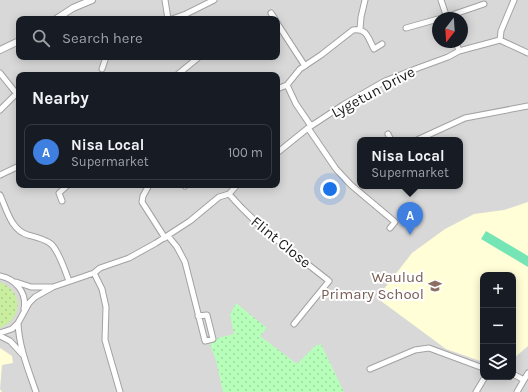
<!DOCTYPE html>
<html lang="en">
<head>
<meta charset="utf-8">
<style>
	:root { --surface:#171b24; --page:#242831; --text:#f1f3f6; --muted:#9ea1a6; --line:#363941; --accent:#de868a }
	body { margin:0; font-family:Karla,sans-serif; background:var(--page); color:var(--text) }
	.controls { position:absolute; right:12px; bottom:12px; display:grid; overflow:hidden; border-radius:8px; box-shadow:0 2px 10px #0003 }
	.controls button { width:36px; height:36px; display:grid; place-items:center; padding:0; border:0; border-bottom:1px solid var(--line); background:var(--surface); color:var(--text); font:20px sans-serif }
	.compass { position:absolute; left:432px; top:12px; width:36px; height:36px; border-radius:50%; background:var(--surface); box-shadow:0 2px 10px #0003; rotate:197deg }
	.you { position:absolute; left:330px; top:189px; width:14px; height:14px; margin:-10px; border:3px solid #fff; border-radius:50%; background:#1a73e8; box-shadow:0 0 0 6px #1a73e833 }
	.badge { display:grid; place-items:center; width:26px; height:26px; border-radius:50%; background:var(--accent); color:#fff; font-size:13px; font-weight:700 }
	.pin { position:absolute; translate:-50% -33px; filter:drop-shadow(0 1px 2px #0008) }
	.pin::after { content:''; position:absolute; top:21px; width:14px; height:12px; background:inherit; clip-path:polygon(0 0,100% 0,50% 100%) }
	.popup { position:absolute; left:357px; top:137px; width:106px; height:52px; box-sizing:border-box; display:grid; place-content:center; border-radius:8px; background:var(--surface); filter:drop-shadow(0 1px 3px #0005); font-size:13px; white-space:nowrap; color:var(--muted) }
	.popup b { font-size:15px; color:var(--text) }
	.popup::after { content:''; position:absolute; left:50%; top:100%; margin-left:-8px; border:8px solid transparent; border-top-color:var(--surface) }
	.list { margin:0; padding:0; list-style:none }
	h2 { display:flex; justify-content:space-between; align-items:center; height:52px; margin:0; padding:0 16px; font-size:17px }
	h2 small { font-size:13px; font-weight:400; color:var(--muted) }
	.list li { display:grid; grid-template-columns:26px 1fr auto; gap:12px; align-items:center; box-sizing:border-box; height:56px; margin:0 8px 8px; padding:0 8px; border:1px solid var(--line); border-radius:8px }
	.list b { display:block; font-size:15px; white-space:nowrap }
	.list p { margin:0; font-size:13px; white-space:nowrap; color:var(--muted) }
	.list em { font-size:13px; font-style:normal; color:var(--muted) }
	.icon { flex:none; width:22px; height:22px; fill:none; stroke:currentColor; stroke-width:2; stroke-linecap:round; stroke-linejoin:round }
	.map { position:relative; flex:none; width:528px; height:392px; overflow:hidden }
	.search { position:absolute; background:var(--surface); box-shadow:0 2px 10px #0003; left:16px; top:16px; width:264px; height:44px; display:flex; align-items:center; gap:10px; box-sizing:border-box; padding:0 14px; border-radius:8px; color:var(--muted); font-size:15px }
	.panel { position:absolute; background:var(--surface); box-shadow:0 2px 10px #0003; left:16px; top:72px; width:264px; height:116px; border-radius:8px }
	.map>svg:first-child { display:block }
	.residential { fill:#d9d8d8; fill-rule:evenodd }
	.education { fill:#fffed7 }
	.grass { fill:url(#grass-dots) }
	.park { fill:url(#park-dots) }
	.pitch { fill:#75e5b6 }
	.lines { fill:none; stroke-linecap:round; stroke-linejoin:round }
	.minor-casing { stroke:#a2a2a2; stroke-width:7 }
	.tertiary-casing { stroke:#a2a2a2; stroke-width:8 }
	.minor { stroke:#fff; stroke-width:5 }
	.tertiary { stroke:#fff; stroke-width:6 }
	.labels { text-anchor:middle; stroke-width:4; stroke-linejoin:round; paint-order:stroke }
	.street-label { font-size:15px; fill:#1b1b1b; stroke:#fff }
	.education-label { font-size:15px; fill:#785e54; stroke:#fff; text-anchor:end }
</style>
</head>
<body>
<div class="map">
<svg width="528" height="392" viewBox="0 0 528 392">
	<defs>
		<pattern id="grass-dots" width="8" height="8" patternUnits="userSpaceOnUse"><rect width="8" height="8" fill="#c9eea0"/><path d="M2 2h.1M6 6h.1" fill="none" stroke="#accc89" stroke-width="1.8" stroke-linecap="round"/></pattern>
		<pattern id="park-dots" width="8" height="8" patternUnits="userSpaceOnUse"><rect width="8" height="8" fill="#b7feba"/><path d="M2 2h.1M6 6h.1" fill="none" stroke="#9dd99f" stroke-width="1.8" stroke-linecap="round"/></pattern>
	</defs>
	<rect width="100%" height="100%" fill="#eee9df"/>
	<path class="residential" d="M0,0h528v392h-528zM438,18h24v24h-24zM19,19h258v38h-258zM19,75h258v110h-258zM360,140h100v46h-100zM483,275h30v102h-30z"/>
	<path class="education" d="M528,202v144l-15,13v-84h-30v87l-37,-13 -69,-51 35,-45 33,-24 29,-15 30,-4z
		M0,348l12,8 1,7 -11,2 -2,24 2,3h-2z"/>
	<path class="grass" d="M0,282c24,10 23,36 0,46z"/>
	<path class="park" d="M236,303l31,25 -7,8 37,28 18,-18 6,-2 23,48h-121l-7,-32 -6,-15 8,-7 16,-4 -4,-19z"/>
	<path class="pitch" d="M486,231l42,25v11l-47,-28z"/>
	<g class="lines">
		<g class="minor-casing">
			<path id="minor" d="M165,0l3,19
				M441,0l6,18
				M271,13l4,6
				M443,18l41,-14
				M172,19l14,-5 28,-14
				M277,23l28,43
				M406,28l32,-9
				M360,29l1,-12 4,-17
				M500,40l1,-9 13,-31
				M500,40l28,13
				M456,42l3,9
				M102,69l4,-12
				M0,73l16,20
				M177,75l22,-18
				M277,89l10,-4
				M0,110l19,-19
				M311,126l-15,-22 -9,-19 13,-16 21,-14 32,-25c14,-2 15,8 21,19l8,-5
				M308,128l28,41 15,16 44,37 -5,6
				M388,134l3,6
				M417,140l48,-22 63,-12
				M277,153l31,-25 35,-23 42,-24 33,-13 30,-11 11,-6 41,-11
				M0,175l19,-9
				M149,185l-6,11 -1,6 23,36
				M184,185l1,1
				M229,194c29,34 65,59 100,87l-35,43
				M0,195c7,15 11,35 28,40 8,2 17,4 23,9 8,7 14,27 18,37
				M62,201l-3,-8 9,-8
				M168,236l9,11 8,15 20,79 8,-2 -6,-24 -9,1
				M94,273l8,16 4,18 -1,33 15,52
				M0,276c16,3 27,17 24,33
				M16,282l15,5h20
				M18,323c1,24 10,46 18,69
				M0,333l12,-4 6,-6 11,-20 6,-6 18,-10 41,-14 6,-5 29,-10 27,-15 34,-22 29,-24 10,-3 8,-9
				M0,336l10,5 12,13
				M370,369l45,-19 14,-2 54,20
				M513,374l11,6
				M476,392l9,-15
				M517,392l11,-19"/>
		</g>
		<g class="tertiary-casing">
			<path id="tertiary" d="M56,19l17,-11 19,-8
				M0,50l19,-9"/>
		</g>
		<use href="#minor" class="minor"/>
		<use href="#tertiary" class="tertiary"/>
	</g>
	<defs>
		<g id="school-bare" transform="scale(1.08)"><path d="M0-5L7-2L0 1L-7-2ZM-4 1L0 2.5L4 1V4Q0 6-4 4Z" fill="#8d6e63" stroke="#fff" stroke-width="2.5" paint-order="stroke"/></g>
	</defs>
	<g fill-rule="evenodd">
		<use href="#school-bare" x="435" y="286"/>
	</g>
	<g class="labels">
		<g class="street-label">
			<text transform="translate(373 92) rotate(-28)" y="5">Lygetun Drive</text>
			<text transform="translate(281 242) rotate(39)" y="5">Flint Close</text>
		</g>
		<g class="education-label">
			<text x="424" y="282">Waulud<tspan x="424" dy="17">Primary School</tspan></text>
		</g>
	</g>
</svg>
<div class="controls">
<button>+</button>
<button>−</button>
<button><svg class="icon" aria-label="layers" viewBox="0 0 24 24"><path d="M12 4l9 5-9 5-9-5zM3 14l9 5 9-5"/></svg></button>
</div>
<svg class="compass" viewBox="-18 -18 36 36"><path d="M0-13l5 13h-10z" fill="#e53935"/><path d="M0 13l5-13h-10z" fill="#9ea1a6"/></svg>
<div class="you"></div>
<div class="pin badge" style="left:410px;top:235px;background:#3f7fe0">A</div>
<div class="popup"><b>Nisa Local</b>Supermarket</div>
<div class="search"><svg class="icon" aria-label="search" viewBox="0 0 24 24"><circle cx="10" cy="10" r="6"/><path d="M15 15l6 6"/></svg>Search here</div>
<section class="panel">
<h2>Nearby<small></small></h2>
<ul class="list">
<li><span class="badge" style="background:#3f7fe0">A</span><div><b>Nisa Local</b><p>Supermarket</p></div><em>100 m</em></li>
</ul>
</section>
</div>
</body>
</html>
